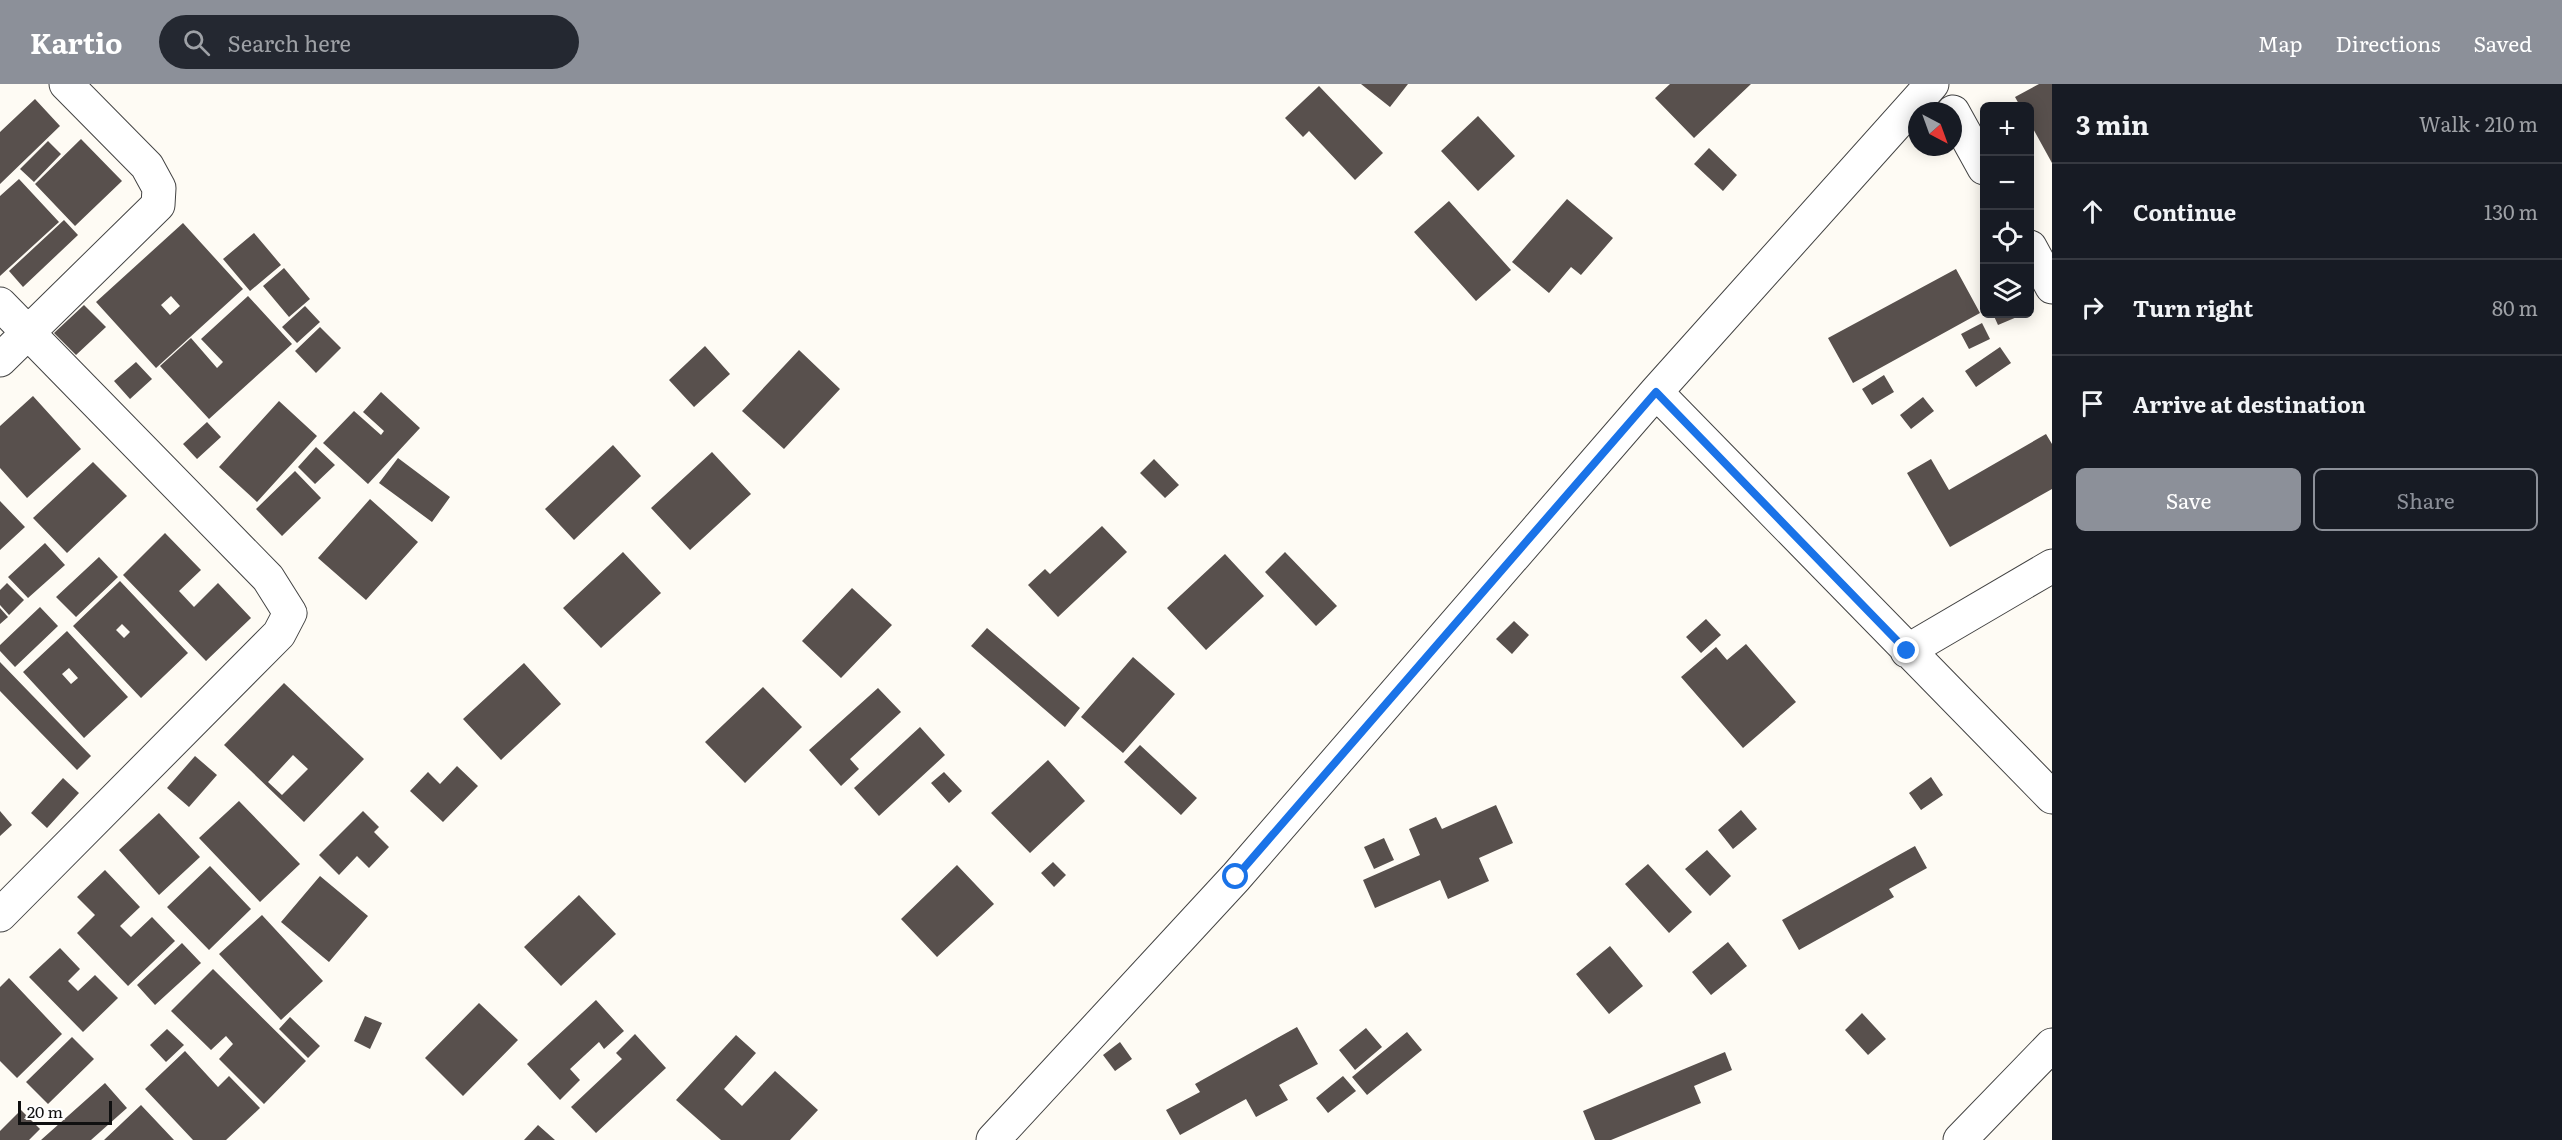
<!DOCTYPE html>
<html lang="en">
<head>
<meta charset="utf-8">
<style>
	:root { --surface:#171b24; --page:#242831; --text:#f1f3f6; --muted:#9ea1a6; --line:#363941; --accent:#8c9099 }
	body { margin:0; font-family:Literata,serif; background:var(--page); color:var(--text) }
	.controls { position:absolute; right:18px; top:18px; display:grid; overflow:hidden; border-radius:9px; box-shadow:0 3px 15px #0003 }
	.controls button { width:54px; height:54px; display:grid; place-items:center; padding:0; border:0; border-bottom:2px solid var(--line); background:var(--surface); color:var(--text); font:30px sans-serif }
	.compass { position:absolute; left:1908px; top:18px; width:54px; height:54px; border-radius:50%; background:var(--surface); box-shadow:0 3px 15px #0003; rotate:139deg }
	.scale { position:absolute; left:18px; bottom:15px; width:94px; box-sizing:border-box; padding-left:6px; border:3px solid #101010; border-top:0; font-size:16px; line-height:21px; white-space:nowrap; color:#101010; -webkit-text-stroke:4px #fff; paint-order:stroke }
	.stop { position:absolute; width:18px; height:18px; margin:-14px; border:4px solid #1a73e8; border-radius:50%; background:#fff }
	.stop.end { background:#1a73e8; border-color:#fff; box-shadow:0 2px 6px #0008 }
	.list { margin:0; padding:0; list-style:none }
	h2 { display:flex; justify-content:space-between; align-items:center; height:78px; margin:0; padding:0 24px; font-size:26px }
	h2 small { font-size:20px; font-weight:400; color:var(--muted) }
	.list li { display:grid; grid-template-columns:39px 1fr auto; gap:18px; align-items:center; box-sizing:border-box; height:96px; padding:0 24px; border-top:2px solid var(--line) }
	.list b { display:block; font-size:22px; white-space:nowrap }
	.list em { font-size:20px; font-style:normal; color:var(--muted) }
	.actions { display:flex; gap:12px; padding:18px 24px }
	.actions a { flex:1; padding:14px 0; border:2px solid var(--accent); border-radius:9px; text-align:center; font-size:21px; color:var(--accent) }
	.actions .main { background:var(--accent); color:#fff }
	.icon { flex:none; width:33px; height:33px; fill:none; stroke:currentColor; stroke-width:2; stroke-linecap:round; stroke-linejoin:round }
	.map { position:relative; flex:none; width:2052px; height:1056px; overflow:hidden }
	header { display:flex; align-items:center; gap:36px; box-sizing:border-box; height:84px; padding:0 30px; background:var(--accent); color:#fff }
	header strong { font-size:28px }
	nav { display:flex; gap:33px; margin-inline-start:auto; font-size:21px }
	.search { width:420px; height:54px; background:var(--page); display:flex; align-items:center; gap:15px; box-sizing:border-box; padding:0 21px; border-radius:33px; color:var(--muted); font-size:22px }
	main { display:flex }
	aside { flex:1; background:var(--surface) }
	.map>svg:first-child { display:block }
	.building { fill:#58504d; fill-rule:evenodd }
	.lines { fill:none; stroke-linecap:round; stroke-linejoin:round }
	.minor-casing { stroke:#434343; stroke-width:35 }
	.minor { stroke:#fff; stroke-width:33 }
	.route { stroke:#1a73e8; stroke-width:8 }
</style>
</head>
<body>
<header>
<strong>Kartio</strong>
<div class="search"><svg class="icon" aria-label="search" viewBox="0 0 24 24"><circle cx="10" cy="10" r="6"/><path d="M15 15l6 6"/></svg>Search here</div>
<nav><a>Map</a><a>Directions</a><a>Saved</a></nav>
</header>
<main>
<div class="map">
<svg width="2052" height="1056" viewBox="0 0 2052 1056">
	<rect width="100%" height="100%" fill="#fefbf4"/>
	<path class="building" d="M1361,0h47l-18,23z
		M1670,0h81l-57,54 -39,-40z
		M2039,0h13v79l-22,-40v-17h-10l-5,-9z
		M1319,2l64,67 -28,27 -46,-49 -6,6 -18,-19z
		M35,15l25,27 -60,58v-52z
		M1478,32l37,40 -37,35 -37,-40z
		M81,55l41,42 -47,45 -40,-42z
		M48,57l13,13 -27,28 -14,-13z
		M1709,64l28,27 -14,16 -29,-27z
		M19,95l40,43 -59,54v-80z
		M1567,115l46,39 -32,37 -10,-8 -22,26 -37,-31z
		M1449,117l62,69 -35,31 -62,-69z
		M64,136l14,15 -55,52 -14,-16z
		M183,139l60,66 -87,79 -60,-66zM171,212l9,10 -10,9 -9,-10z
		M254,149l27,32 -31,26 -27,-32z
		M284,184l26,31 -21,18 -26,-31z
		M1956,185l24,44 -127,70 -25,-45z
		M248,212l44,48 -83,75 -49,-53 31,-28 26,30 6,-6 -22,-23z
		M84,221l22,22 -30,28 -22,-22z
		M305,222l15,16 -23,21 -15,-16z
		M1993,230h31l-26,11z
		M1982,239l8,16 -21,10 -8,-15z
		M320,243l21,21 -25,25 -21,-22z
		M705,262l25,28 -36,33 -25,-27z
		M2000,263l11,16 -35,24 -11,-16z
		M799,266l41,39 -56,60 -42,-38z
		M136,278l16,17 -22,20 -16,-18z
		M1884,291l10,17 -22,13 -10,-16z
		M381,308l39,36 -52,56 -45,-41 31,-32 27,24 3,-4 -21,-19z
		M33,312l48,53 -54,49 -27,-30v-42z
		M1923,313l11,14 -23,18 -11,-14z
		M279,317l38,35 -60,66 -38,-35z
		M207,338l14,15 -24,22 -14,-15z
		M2046,350l6,10v45l-102,58 -43,-74 24,-14 18,31z
		M613,361l28,31 -67,64 -29,-31z
		M316,363l19,18 -20,19 -17,-17z
		M712,368l39,42 -61,56 -39,-42z
		M398,374l52,39 -18,25 -53,-39z
		M1154,375l25,26 -14,13 -25,-25z
		M93,378l34,34 -60,57 -34,-35z
		M295,387l26,27 -39,38 -26,-27z
		M370,415l48,43 -52,58 -48,-42z
		M0,417l25,26 -25,23z
		M1102,442l25,26 -69,65 -30,-32 17,-16 5,5z
		M165,449l36,37 -22,21 15,16 24,-24 33,35 -45,43 -83,-86z
		M45,459l20,22 -37,33 -20,-21z
		M623,468l38,41 -60,55 -38,-40z
		M1285,468l52,54 -21,20 -51,-54z
		M1225,470l39,42 -58,54 -39,-42z
		M99,473l19,20 -42,40 -20,-20z
		M120,497l68,72 -47,45 -68,-72zM122,540l8,8 -6,6 -8,-8z
		M7,499l17,17 -15,15 -9,-10v-15z
		M852,504l40,37 -51,53 -39,-37z
		M40,523l18,19 -43,41 -15,-16v-6z
		M0,524l8,9 -8,7z
		M1706,535l15,16 -20,18 -15,-16z
		M1514,537l15,14 -17,19 -16,-15z
		M987,544l93,80 -15,19 -94,-81z
		M67,547l61,66 -44,41 -61,-66zM69,584l9,10 -7,6 -9,-10z
		M1746,560l50,58 -53,46 -62,-71 35,-30 11,13z
		M1133,573l42,37 -52,59 -42,-36z
		M0,578l91,94 -14,14 -77,-79z
		M524,579l37,41 -60,56 -38,-41z
		M284,599l80,76 -60,63 -80,-77zM293,671l15,14 -26,26 -14,-13z
		M763,603l39,40 -57,56 -40,-41z
		M878,604l23,24 -51,47 9,10 -18,17 -32,-36z
		M920,643l25,28 -66,61 -25,-28z
		M1140,661l57,53 -16,17 -57,-53z
		M195,672l22,19 -28,32 -22,-19z
		M1048,676l37,41 -55,52 -39,-40z
		M457,682l21,20 -35,36 -33,-31 18,-19 12,12z
		M944,688l18,19 -13,12 -18,-20z
		M1931,693l12,18 -22,15 -12,-17z
		M63,694l16,15 -32,35 -16,-15z
		M239,717l61,63 -40,38 -61,-64z
		M1496,721l17,38 -34,15 10,23 -41,18 -8,-19 -65,28 -12,-28 57,-25 -11,-26 27,-12 6,12z
		M1741,726l16,19 -24,20 -15,-19z
		M0,727l12,14 -12,11z
		M363,727l16,16 -5,5 15,15 -20,21 -12,-12 -18,19 -20,-20z
		M159,729l41,44 -41,38 -40,-45z
		M1384,754l10,22 -20,9 -10,-22z
		M1915,762l12,22 -38,21 5,8 -95,53 -17,-30z
		M1707,766l24,26 -21,20 -25,-27z
		M1053,778l13,13 -12,12 -13,-14z
		M1648,780l44,48 -23,21 -44,-49z
		M957,781l37,39 -57,53 -36,-38z
		M210,782l41,43 -42,41 -42,-43z
		M105,786l35,37 -20,19 11,11 21,-20 23,24 -47,45 -51,-53 18,-18 -18,-18z
		M320,792l48,40 -39,46 -48,-40z
		M579,811l37,39 -55,52 -37,-39z
		M262,831l61,66 -42,39 -62,-66z
		M1728,858l19,24 -36,29 -19,-23z
		M182,859l19,20 -46,42 -18,-20z
		M1610,862l33,40 -34,28 -33,-40z
		M60,864l20,21 -12,12 10,10 17,-16 23,23 -35,34 -54,-55z
		M213,885l93,92 -42,43 -45,-45 14,-15 -7,-8 -15,14 -40,-39z
		M9,894l53,56 -45,44 -17,-17v-74z
		M596,916l28,31 -20,18 -5,-7 -29,27 10,11 -20,20 -33,-36z
		M479,919l39,37 -55,56 -38,-38z
		M1862,929l24,26 -18,16 -23,-25z
		M365,932l17,7 -12,26 -16,-8z
		M290,933l30,29 -12,12 -29,-29z
		M1297,943l21,37 -39,21 9,15 -32,17 -10,-18 -66,36 -14,-25 34,-18 -5,-8z
		M1366,944l16,19 -27,23 -16,-20z
		M167,945l17,16 -18,17 -16,-17z
		M1407,948l15,18 -55,45 -15,-18z
		M635,950l31,34 -70,65 -25,-26 51,-48 -6,-6z
		M736,951l20,18 -32,36 18,17 33,-35 43,39 -28,30h-69l-45,-40z
		M72,953l22,22 -46,45 -22,-22z
		M1120,958l12,17 -17,12 -12,-16z
		M185,967l33,36 11,-11 31,32 -34,32h-33l-48,-51z
		M1725,968l7,18 -38,16 7,17 -90,37h-16l-12,-29z
		M1343,992l13,15 -28,22 -12,-15z
		M105,999l22,25 -36,32h-50z
		M141,1021l33,35h-70z
		M21,1026l19,19 -11,11h-29v-9z
		M538,1041l17,15h-31z"/>
	<g class="lines">
		<g class="minor-casing">
			<path id="minor" d="M1953,28l31,56
				M2030,163l22,40
				M0,220l268,274 22,35 -11,21 -279,281
				M0,276l158,-155 1,-17 -12,-22 -81,-82
				M1656,308l396,405
				M1907,567l145,-85
				M993,1056l243,-263 420,-485 276,-308
				M1960,1056l92,-95"/>
		</g>
		<use href="#minor" class="minor"/>
	</g>
	<g class="lines">
		<path class="route" d="M1236,793l420,-485 251,259"/>
	</g>
</svg>
<div class="controls">
<button>+</button>
<button>−</button>
<button><svg class="icon" aria-label="locate" viewBox="0 0 24 24"><circle cx="12" cy="12" r="6"/><path d="M12 2v4M12 18v4M2 12h4M18 12h4"/></svg></button>
<button><svg class="icon" aria-label="layers" viewBox="0 0 24 24"><path d="M12 4l9 5-9 5-9-5zM3 14l9 5 9-5"/></svg></button>
</div>
<svg class="compass" viewBox="-18 -18 36 36"><path d="M0-13l5 13h-10z" fill="#e53935"/><path d="M0 13l5-13h-10z" fill="#9ea1a6"/></svg>
<div class="scale">20 m</div>
<div class="stop" style="left:1236px;top:793px"></div>
<div class="stop end" style="left:1907px;top:567px"></div>
</div>
<aside>
<h2>3 min<small>Walk · 210 m</small></h2>
<ul class="list">
<li><svg class="icon" aria-label="ahead" viewBox="0 0 24 24"><path d="M12 20V5M6 11l6-6 6 6"/></svg><div><b>Continue</b></div><em>130 m</em></li>
<li><svg class="icon" aria-label="right" viewBox="0 0 24 24"><path d="M7 20v-9h11M14 6l5 5-5 5"/></svg><div><b>Turn right</b></div><em>80 m</em></li>
<li><svg class="icon" aria-label="arrive" viewBox="0 0 24 24"><path d="M6 21V4h12l-3 4 3 4H6"/></svg><div><b>Arrive at destination</b></div></li>
</ul>
<div class="actions"><a class="main">Save</a><a>Share</a></div>
</aside>
</main>
</body>
</html>
